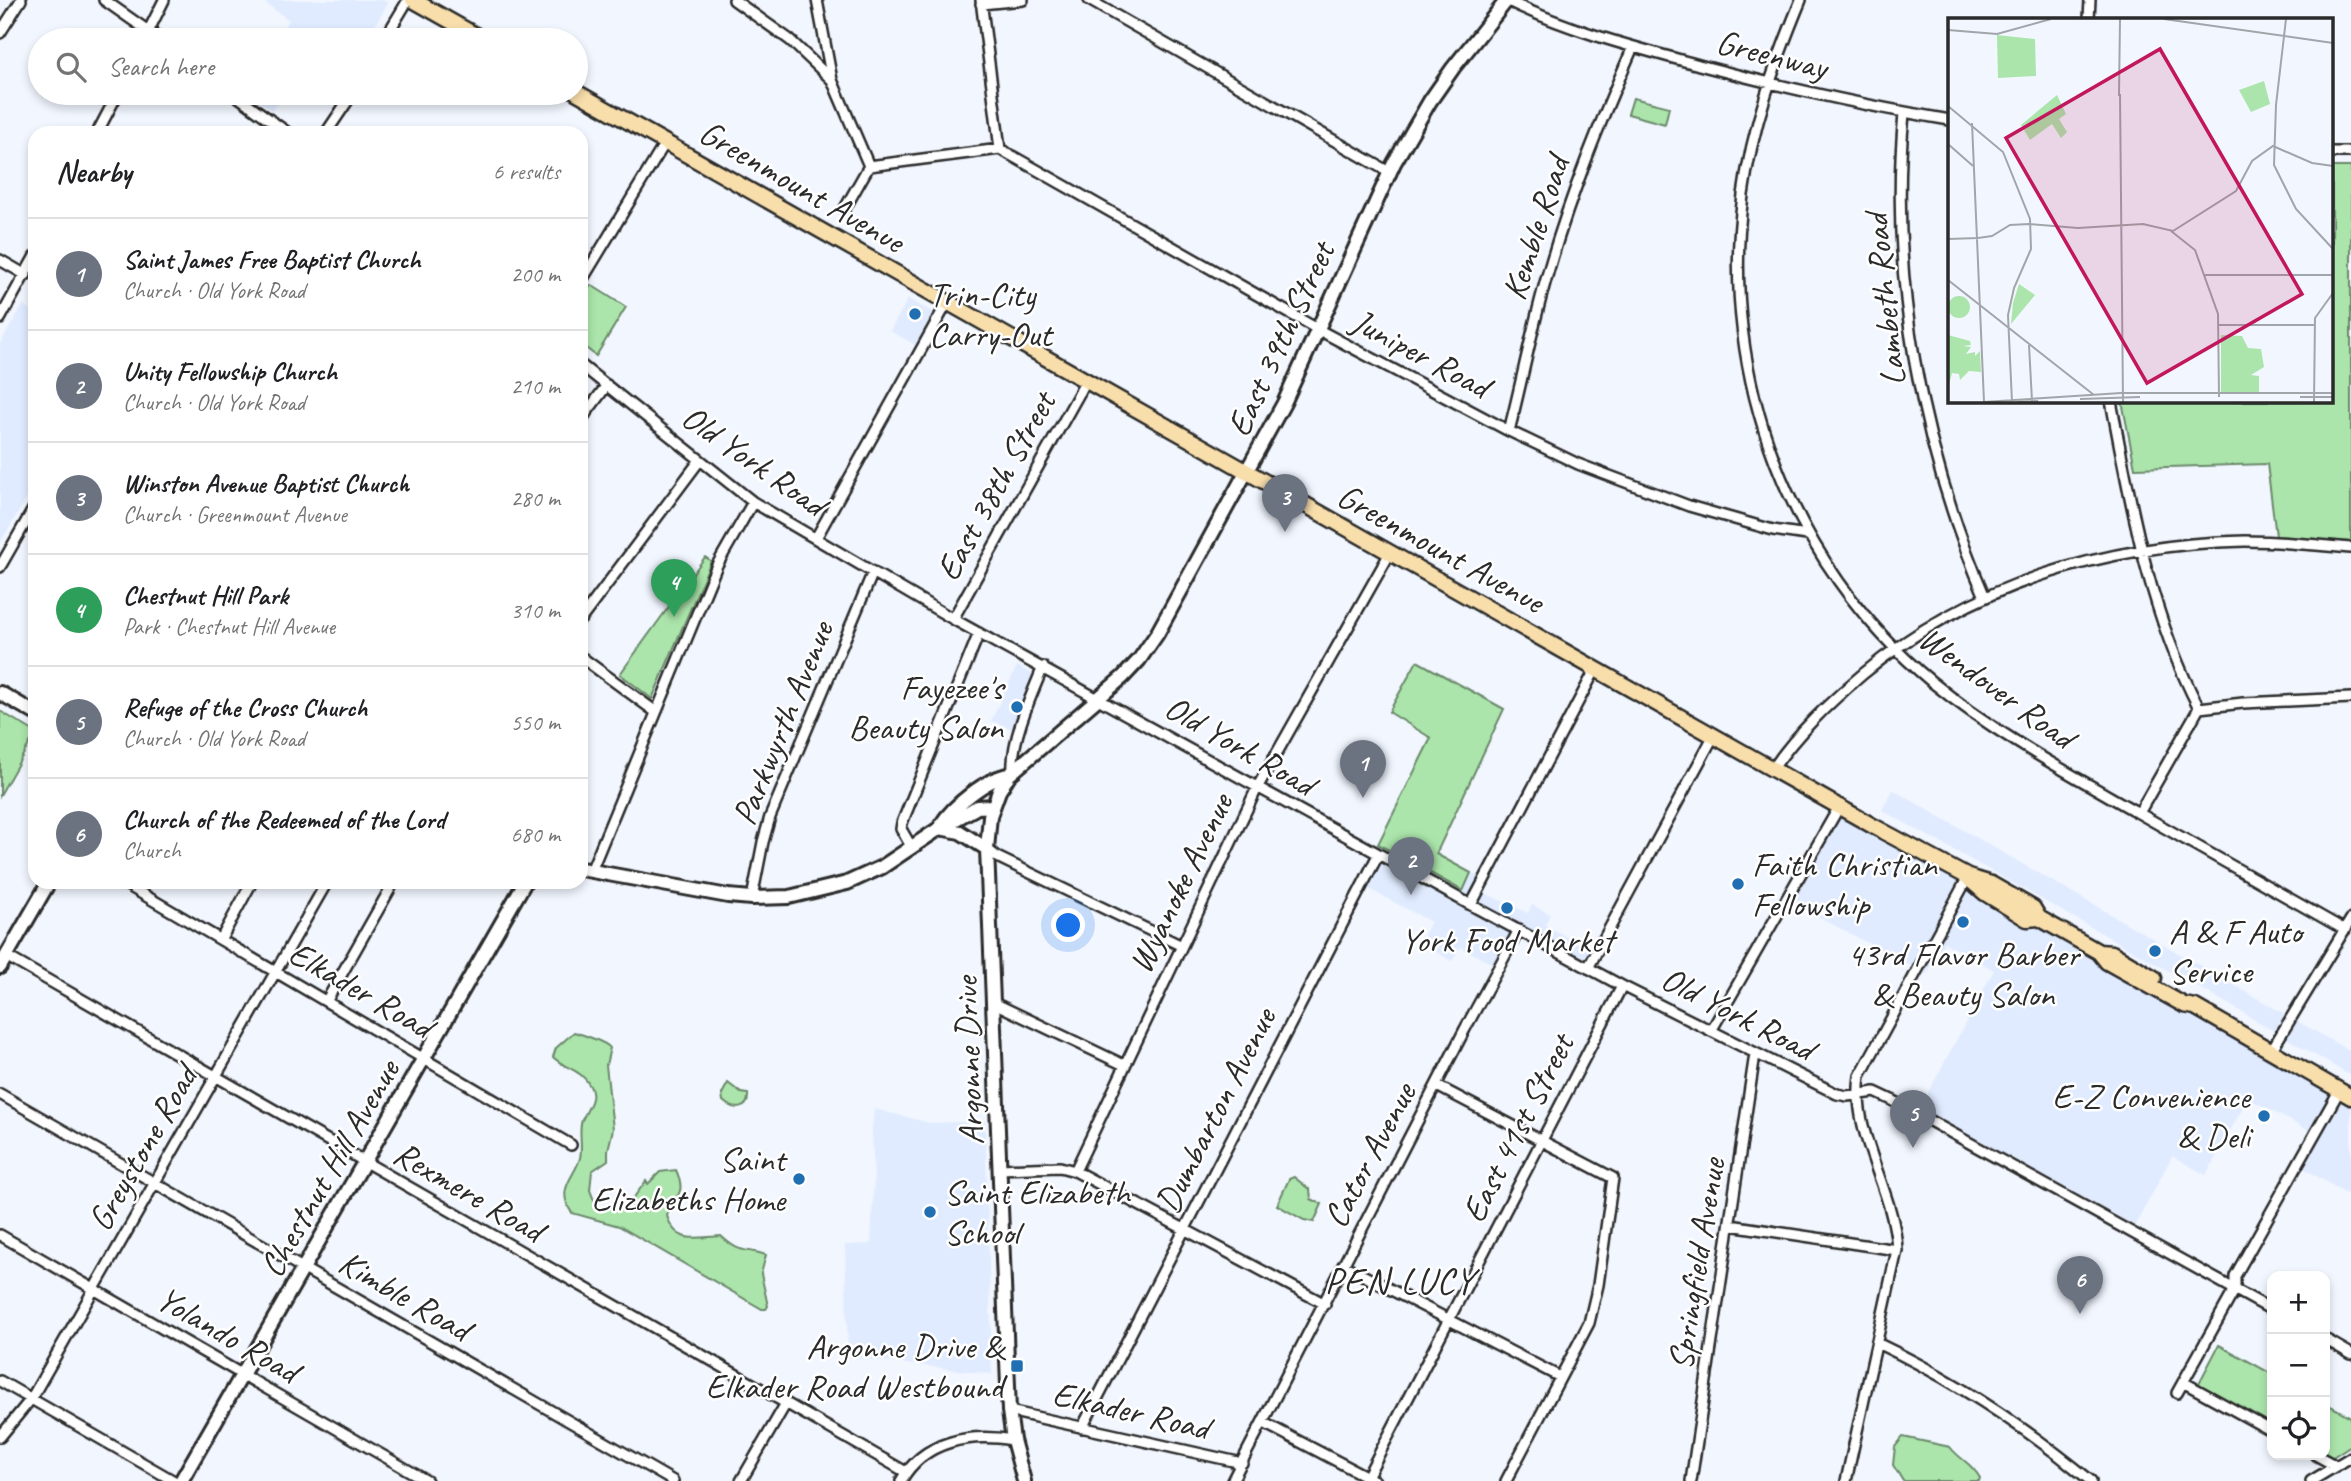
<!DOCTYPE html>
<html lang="en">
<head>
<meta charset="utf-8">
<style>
	:root { --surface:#fff; --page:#f6f6f6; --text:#202124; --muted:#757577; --line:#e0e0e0; --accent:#7c3aed }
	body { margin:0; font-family:Caveat,sans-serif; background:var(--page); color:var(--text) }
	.controls { position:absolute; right:21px; bottom:21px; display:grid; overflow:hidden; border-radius:14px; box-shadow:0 4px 10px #0003 }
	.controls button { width:63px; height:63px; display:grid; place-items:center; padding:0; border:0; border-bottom:2px solid var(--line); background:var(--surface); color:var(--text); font:35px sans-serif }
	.you { position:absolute; left:1069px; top:926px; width:24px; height:24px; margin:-18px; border:5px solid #fff; border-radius:50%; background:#1a73e8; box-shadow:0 0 0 10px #1a73e833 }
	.badge { display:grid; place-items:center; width:46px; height:46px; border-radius:50%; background:var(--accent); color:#fff; font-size:23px; font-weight:700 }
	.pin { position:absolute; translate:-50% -58px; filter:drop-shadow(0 2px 4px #0008) }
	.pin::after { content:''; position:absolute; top:37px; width:24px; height:21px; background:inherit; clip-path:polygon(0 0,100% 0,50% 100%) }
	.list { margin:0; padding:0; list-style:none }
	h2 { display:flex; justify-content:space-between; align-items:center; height:91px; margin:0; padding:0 28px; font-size:30px }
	h2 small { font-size:23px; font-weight:400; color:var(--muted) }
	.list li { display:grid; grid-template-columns:46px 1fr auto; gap:21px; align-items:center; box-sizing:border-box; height:112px; padding:0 28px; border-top:2px solid var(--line) }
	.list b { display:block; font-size:26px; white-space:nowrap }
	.list p { margin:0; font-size:23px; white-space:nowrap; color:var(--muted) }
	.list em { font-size:23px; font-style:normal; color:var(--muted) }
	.icon { flex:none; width:38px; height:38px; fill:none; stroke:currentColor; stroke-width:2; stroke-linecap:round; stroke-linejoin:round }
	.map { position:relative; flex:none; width:2351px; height:1481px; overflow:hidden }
	.search { position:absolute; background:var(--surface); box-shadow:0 4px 10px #0003; left:28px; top:28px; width:560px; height:77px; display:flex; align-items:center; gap:18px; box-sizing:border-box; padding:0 24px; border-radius:38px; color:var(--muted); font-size:26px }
	.panel { position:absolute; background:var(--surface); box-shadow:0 4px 10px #0003; left:28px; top:126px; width:560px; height:763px; border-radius:21px }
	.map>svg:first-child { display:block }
	.built { fill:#e0ebff }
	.green { fill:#abe5ab; stroke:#6b886b; stroke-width:2 }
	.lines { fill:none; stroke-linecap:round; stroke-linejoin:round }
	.street-casing { stroke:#2b2b2b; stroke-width:14 }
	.secondary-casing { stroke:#2b2b2b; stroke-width:18 }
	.primary-casing { stroke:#2b2b2b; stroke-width:19 }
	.street { stroke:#fff; stroke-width:9 }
	.secondary { stroke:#fff; stroke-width:12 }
	.primary { stroke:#f8deab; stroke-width:14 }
	.poi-dot { fill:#1f6fb2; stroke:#fff; stroke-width:2.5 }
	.labels { text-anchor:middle; stroke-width:5; stroke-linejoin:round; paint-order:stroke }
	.street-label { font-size:35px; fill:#2b2b2b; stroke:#fff }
	.poi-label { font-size:35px; fill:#2b2b2b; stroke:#fff; text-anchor:start }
	.neighbourhood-label { font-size:37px; letter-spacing:2px; fill:#2b2b2b; stroke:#fff }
	.inset-road { fill:none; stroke:#a2a5aa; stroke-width:2 }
	.view { fill:#c2185b; fill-opacity:0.15; stroke:#c2185b; stroke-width:3.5 }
	.inset-edge { fill:none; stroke:#2b2b2b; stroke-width:3.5 }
</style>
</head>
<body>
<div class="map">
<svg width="2351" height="1481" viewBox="0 0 2351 1481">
	<rect width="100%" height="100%" fill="#f1f6ff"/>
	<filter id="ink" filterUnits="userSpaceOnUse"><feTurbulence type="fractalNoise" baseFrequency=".0143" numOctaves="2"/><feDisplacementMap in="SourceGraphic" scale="14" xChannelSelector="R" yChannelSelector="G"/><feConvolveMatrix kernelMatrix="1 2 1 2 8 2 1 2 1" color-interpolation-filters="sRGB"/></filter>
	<g filter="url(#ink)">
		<path class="built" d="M261,0h121l6,3 -21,37 -27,-14 -11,14h-54l14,-20z
			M248,93h39l-15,17z
			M908,299l26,14 -18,32 -26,-14z
			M23,305l12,7v172l-35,59v-199z
			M1017,666l17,9 -21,54 -22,-8z
			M1893,790l458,262v24l-128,-75 -341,-191z
			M1839,807l512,290v100l-54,-33 16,-31 -65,-35 -42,77 -34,-19 -37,70 -215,-118 74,-138 -50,-28 -17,32 -141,-74z
			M1378,844l84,46 9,-17 14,7 -5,11 48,22 4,-8 18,9 -5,11 50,28 -8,15 -69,-36 -19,35 -39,-20 -8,14 -32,-18 11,-21 -73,-39z
			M874,1109l56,14 55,-2 7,253 -144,-17 -3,-112 26,-1 3,-64 -2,-50z"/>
		<path class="green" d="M1633,98l36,9 -4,17 -37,-10z
			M2332,167h19v375l-75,-6 -9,-72 -132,4 -13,-67h210z
			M591,285l35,22 -30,49 -15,-12v-43z
			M705,557l6,4 -59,138 -32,-25z
			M1417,661l87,48 -68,145 35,19 -8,18 -85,-47 53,-106 -42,-26z
			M0,711l35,21v2l-35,61z
			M574,1032c7,2 32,10 36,16l-4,17 7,64 -5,21v10l-16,11 -2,19 7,18h29l20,-27 2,3 12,-12 16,-2c12,27 -3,25 -9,46 10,30 30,21 54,20 19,18 23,12 45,19l-5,19 7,32 -2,3h-4l-143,-83 -47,-13c-17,-24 3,-36 8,-55 3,-12 -2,-28 2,-38 5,-11 15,-22 8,-34 -9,-17 -25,-17 -37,-29l3,-9z
			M728,1083l13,10 7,1c1,17 -14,17 -25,7l-1,-7z
			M1294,1177l16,13 1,9 11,5 -8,18 -10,-2 -27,-15 12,-26z
			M2219,1345l53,29v52l-74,-41z
			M2325,1403l26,14v28l-20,13 -6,-4z
			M1903,1437l47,10c11,14 21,15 30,31l-1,3h-76l-10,-16 2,-18z"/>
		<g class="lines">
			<g class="street-casing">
				<path id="street" d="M104,0l57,40
					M734,0l56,40 41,39
					M817,0l15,80 37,86
					M981,0l19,149
					M1089,0l300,172
					M1506,0c61,30 127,47 193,65 83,22 166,41 251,55
					M1801,0c-26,63 -49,127 -58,195 -24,181 47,370 189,487 61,50 133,89 203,129 70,39 140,79 210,119
					M981,4l42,-4
					M2089,19l1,-19
					M0,33l21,-33
					M144,40l20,-40
					M384,40l24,-40
					M233,93l55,40
					M1904,113c-15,163 16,333 81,484
					M97,133l21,-40
					M326,133l27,-40
					M2332,152h19
					M869,166l131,-17 319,181 190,101 69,33 111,42 84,24 34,5
					M844,210l25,-44
					M0,260l26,15
					M581,282l84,-139
					M0,319l35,-63
					M581,365l172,137 200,117 518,286 151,81 215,108 10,2 28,-4 17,8 380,210
					M2111,401c20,105 38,211 88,307
					M581,420l26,-35
					M1509,431c14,-54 24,-109 40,-162 22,-76 52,-149 84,-222
					M816,538l131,-235
					M0,567l35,-61
					M581,619l119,-159
					M953,619l133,-238
					M581,657l75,55
					M2199,708l44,-5 108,-5
					M1013,770c-2,-30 18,-74 30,-103
					M1772,770c25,-37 57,-67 91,-96 107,-90 244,-130 382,-133 36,0 71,4 106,7
					M2139,813l60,-105
					M912,848l-11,-19 1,-6 77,-190
					M987,849l10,8 185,89
					M591,871l126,-306 36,-63
					M122,882l449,263
					M752,898l11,-56 7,-25 103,-245
					M1471,905l124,-235
					M221,939l31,-57
					M6,956l900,516
					M1588,968l126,-233
					M327,1000l67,-118
					M994,1003l130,62
					M1711,1031l128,-224
					M2271,1051l80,-132
					M1437,1086l176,92 -15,107 -9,38 -83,158
					M0,1094l673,387
					M999,1169l61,-2 15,4 250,133
					M1075,1171l182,-383 133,-235
					M1730,1225l167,25
					M0,1235l427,246
					M1343,1265l217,112
					M2325,1339l26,15
					M1877,1343c78,37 147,83 214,138
					M0,1381l174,100
					M2183,1382l89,49
					M2177,1393l58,-104v-13l104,-185
					M1009,1411l233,52
					M1264,1423l111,58
					M1082,1428l296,-573
					M0,1437l31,-38 296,-517
					M2316,1455l20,11
					M741,1481l44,-76
					M901,1481c23,-41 69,-48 112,-41
					M1232,1481l233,-452 54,-99
					M1365,1481l257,-495
					M1691,1481l64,-427
					M1846,1481l51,-231c-2,-58 -46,-116 -37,-174l108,-199
					M2311,1481l40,-24"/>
			</g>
			<g class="secondary-casing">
				<path id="secondary" d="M0,693l35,20
					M941,825c12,-19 46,-47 68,-50
					M940,828l20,4 27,17
					M581,869l147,27 24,2 37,-1 58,-14 35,-16 58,-39 32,-18 5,-3 16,-1
					M0,967l49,-85
					M181,1481l344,-599
					M1024,1481l-11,-41 -4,-29 -22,-562 3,-33 9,-25 10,-16 114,-98 16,-17 18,-26 127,-231 110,-240 36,-62 23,-33 54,-68"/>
			</g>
			<g class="primary-casing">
				<path id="primary" d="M413,0l71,40
					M576,92l1297,734 95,51 23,7 42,24 6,10 60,34 8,10 77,43 11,2 156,90
					M1969,879l16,14 42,26 12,-1
					M2099,952l13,1 42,25"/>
			</g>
			<use href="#street" class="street"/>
			<use href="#secondary" class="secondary"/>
			<use href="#primary" class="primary"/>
		</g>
	</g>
	<g class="poi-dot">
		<circle cx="915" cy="314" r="7"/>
		<circle cx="1017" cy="707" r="7"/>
		<circle cx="1738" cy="884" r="7"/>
		<circle cx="1507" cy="908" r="7"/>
		<circle cx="1963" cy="922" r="7"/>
		<circle cx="2155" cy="951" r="7"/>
		<circle cx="2264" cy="1116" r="7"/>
		<circle cx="799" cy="1179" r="7"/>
		<circle cx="930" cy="1212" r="7"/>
		<rect x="1010" y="1359" width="14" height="14" rx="3.5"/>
	</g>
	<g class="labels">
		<g class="street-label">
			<text transform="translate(1772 54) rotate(14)" y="12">Greenway</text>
			<text transform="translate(802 186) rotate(30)" y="12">Greenmount Avenue</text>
			<text transform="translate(1535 228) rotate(-72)" y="12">Kemble Road</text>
			<text transform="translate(1884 300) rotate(-96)" y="12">Lambeth Road</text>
			<text transform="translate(1280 339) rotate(-65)" y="12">East 39th Street</text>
			<text transform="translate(1421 353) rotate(28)" y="12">Juniper Road</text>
			<text transform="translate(754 460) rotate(35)" y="12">Old York Road</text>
			<text transform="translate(995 486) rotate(-61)" y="12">East 38th Street</text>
			<text transform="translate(1441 548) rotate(29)" y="12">Greenmount Avenue</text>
			<text transform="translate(1997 687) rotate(36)" y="12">Wendover Road</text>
			<text transform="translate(782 723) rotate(-68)" y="12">Parkwyrth Avenue</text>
			<text transform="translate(1240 745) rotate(30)" y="12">Old York Road</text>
			<text transform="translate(1180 883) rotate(-64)" y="12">Wyanoke Avenue</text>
			<text transform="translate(361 989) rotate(30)" y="12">Elkader Road</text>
			<text transform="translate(1738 1013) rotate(27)" y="12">Old York Road</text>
			<text transform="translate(968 1061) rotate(-92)" y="12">Argonne Drive</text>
			<text transform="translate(1215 1110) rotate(-63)" y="12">Dumbarton Avenue</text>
			<text transform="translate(1517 1128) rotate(-63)" y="12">East 41st Street</text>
			<text transform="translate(142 1148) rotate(-60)" y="12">Greystone Road</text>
			<text transform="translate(1369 1155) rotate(-62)" y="12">Cator Avenue</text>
			<text transform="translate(329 1168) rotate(-60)" y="12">Chestnut Hill Avenue</text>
			<text transform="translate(469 1191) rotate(30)" y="12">Rexmere Road</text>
			<text transform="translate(1696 1264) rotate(-81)" y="12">Springfield Avenue</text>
			<text transform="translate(405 1295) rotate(30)" y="12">Kimble Road</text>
			<text transform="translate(228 1334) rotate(30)" y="12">Yolando Road</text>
			<text transform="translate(1131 1410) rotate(13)" y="12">Elkader Road</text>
		</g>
		<g class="poi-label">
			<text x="929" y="306">Trin-City<tspan x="929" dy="40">Carry-Out</tspan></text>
			<text x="1003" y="699" text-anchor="end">Fayezee's<tspan x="1003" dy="40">Beauty Salon</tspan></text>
			<text x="1752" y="876">Faith Christian<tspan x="1752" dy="40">Fellowship</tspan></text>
			<text x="2169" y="943">A &amp; F Auto<tspan x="2169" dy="40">Service</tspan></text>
			<text x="1507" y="952" text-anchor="middle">York Food Market</text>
			<text x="1963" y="966" text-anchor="middle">43rd Flavor Barber<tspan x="1963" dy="40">&amp; Beauty Salon</tspan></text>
			<text x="2250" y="1108" text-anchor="end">E-Z Convenience<tspan x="2250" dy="40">&amp; Deli</tspan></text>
			<text x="785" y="1171" text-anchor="end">Saint<tspan x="785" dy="40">Elizabeths Home</tspan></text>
			<text x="944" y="1204">Saint Elizabeth<tspan x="944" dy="40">School</tspan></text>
			<text x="1003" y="1358" text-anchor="end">Argonne Drive &amp;<tspan x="1003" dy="40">Elkader Road Westbound</tspan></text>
		</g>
		<g class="neighbourhood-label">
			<text x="1400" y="1293">PEN LUCY</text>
		</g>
	</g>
	<g transform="translate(1948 18)">
		<rect width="385" height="385" fill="#f1f6ff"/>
		<path d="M49,17l38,4 1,37 -38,2zM316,63l6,23 -19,8 -12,-22zM109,77l9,19 -7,5 8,13 -6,6 -9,-14 -22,16 -9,-15zM71,266l16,11 -24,29 2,-21zM0 289a11 11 0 1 1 22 0a11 11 0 1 1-22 0ZM0,317l22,6 1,4 -8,1 8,1 -5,7 9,-2v4l5,-5 1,21 -12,-1 -9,9 -1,-6 -7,-1 -4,16zM273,317l21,1 6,12 13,1 3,18 -13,8 8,1v16h-38z" fill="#abe5ab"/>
		<path class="inset-road" d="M216,1l169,24M338,1l-10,86 -2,60 22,44 37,40M0,12l49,4 54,-15M172,76l3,308M171,78l1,-77M0,88l55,46 27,67 1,30 -17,39 -6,27 4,87M24,105l12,279M0,126l25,22M223,213l24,19 23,64 1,83M30,220l14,-2 18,-11 19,-1 49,4 65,-4 30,7 63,-40 16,-30 21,-15 39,17 21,3M0,221l30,-1M257,257h128M0,262l146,115M271,307h95M81,327l3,56M352,379h33M132,381l60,-2M36,384l137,-9h212M69,384l21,-1M366,384l1,-84 18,-25"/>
		<path class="view" d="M212,31l142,245 -155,89 -141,-245z"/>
		<rect width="385" height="385" class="inset-edge"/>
	</g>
</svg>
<div class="controls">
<button>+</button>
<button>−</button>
<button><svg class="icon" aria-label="locate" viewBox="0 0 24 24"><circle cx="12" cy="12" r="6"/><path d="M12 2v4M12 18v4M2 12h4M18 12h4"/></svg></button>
</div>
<div class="you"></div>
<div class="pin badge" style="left:1363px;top:798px;background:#6b7280">1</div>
<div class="pin badge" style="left:1411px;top:895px;background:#6b7280">2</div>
<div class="pin badge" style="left:1285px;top:532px;background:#6b7280">3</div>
<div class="pin badge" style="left:674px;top:617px;background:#2e9e5b">4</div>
<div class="pin badge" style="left:1913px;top:1148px;background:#6b7280">5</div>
<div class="pin badge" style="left:2080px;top:1314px;background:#6b7280">6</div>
<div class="search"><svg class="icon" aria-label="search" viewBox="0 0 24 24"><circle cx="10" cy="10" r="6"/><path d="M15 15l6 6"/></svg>Search here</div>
<section class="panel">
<h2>Nearby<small>6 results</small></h2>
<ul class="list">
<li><span class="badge" style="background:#6b7280">1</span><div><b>Saint James Free Baptist Church</b><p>Church · Old York Road</p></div><em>200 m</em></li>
<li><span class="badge" style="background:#6b7280">2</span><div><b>Unity Fellowship Church</b><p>Church · Old York Road</p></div><em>210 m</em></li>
<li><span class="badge" style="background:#6b7280">3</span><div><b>Winston Avenue Baptist Church</b><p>Church · Greenmount Avenue</p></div><em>280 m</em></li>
<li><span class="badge" style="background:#2e9e5b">4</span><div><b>Chestnut Hill Park</b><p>Park · Chestnut Hill Avenue</p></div><em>310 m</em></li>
<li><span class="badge" style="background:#6b7280">5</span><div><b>Refuge of the Cross Church</b><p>Church · Old York Road</p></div><em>550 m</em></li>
<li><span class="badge" style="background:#6b7280">6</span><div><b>Church of the Redeemed of the Lord</b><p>Church</p></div><em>680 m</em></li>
</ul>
</section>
</div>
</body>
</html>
